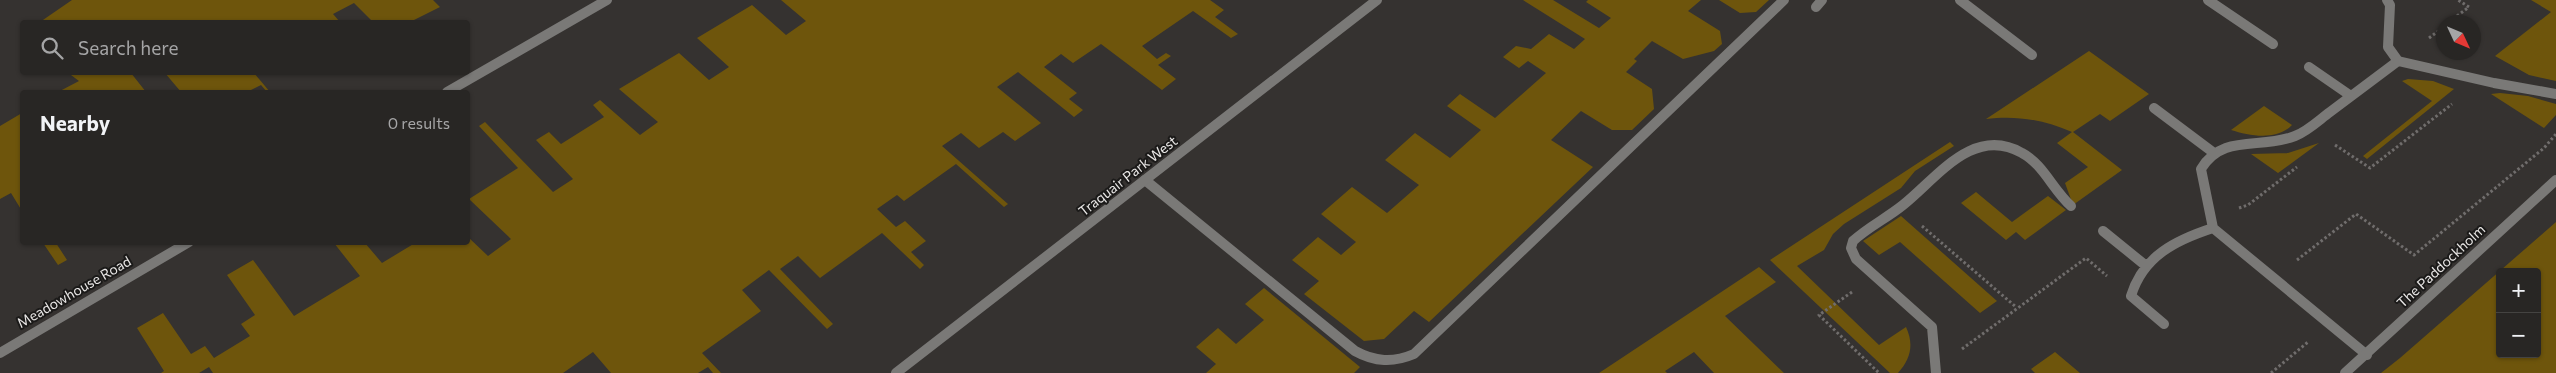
<!DOCTYPE html>
<html lang="en">
<head>
<meta charset="utf-8">
<style>
	:root { --surface:#282624; --page:#343231; --text:#f1f3f6; --muted:#a5a5a6; --line:#444341 }
	body { margin:0; font-family:Commissioner,sans-serif; background:var(--page); color:var(--text) }
	.controls { position:absolute; right:15px; bottom:15px; display:grid; overflow:hidden; border-radius:5px; box-shadow:0 1px 4px #0004 }
	.controls button { width:45px; height:45px; display:grid; place-items:center; padding:0; border:0; border-bottom:1px solid var(--line); background:var(--surface); color:var(--text); font:25px sans-serif }
	.compass { position:absolute; left:2436px; top:15px; width:45px; height:45px; border-radius:50%; background:var(--surface); box-shadow:0 1px 4px #0004; rotate:134deg }
	.list { margin:0; padding:0; list-style:none }
	h2 { display:flex; justify-content:space-between; align-items:center; height:65px; margin:0; padding:0 20px; font-size:21px }
	h2 small { font-size:16px; font-weight:400; color:var(--muted) }
	.icon { flex:none; width:28px; height:28px; fill:none; stroke:currentColor; stroke-width:2; stroke-linecap:round; stroke-linejoin:round }
	.map { position:relative; flex:none; width:2556px; height:373px; overflow:hidden }
	.search { position:absolute; background:var(--surface); box-shadow:0 1px 4px #0004; left:20px; top:20px; width:450px; height:55px; display:flex; align-items:center; gap:12px; box-sizing:border-box; padding:0 18px; border-radius:5px; color:var(--muted); font-size:19px }
	.panel { position:absolute; background:var(--surface); box-shadow:0 1px 4px #0004; left:20px; top:90px; width:450px; height:155px; border-radius:5px }
	.map>svg:first-child { display:block }
	.green { fill:#6e550c; fill-rule:evenodd }
	.lines { fill:none; stroke-linecap:round; stroke-linejoin:round }
	.path { stroke:#706d6c; stroke-width:3; stroke-dasharray:2.5 2.5; stroke-linecap:butt }
	.service { stroke:#7a7977; stroke-width:10 }
	.minor { stroke:#7a7977; stroke-width:10 }
	.labels { text-anchor:middle; stroke-width:4; stroke-linejoin:round; paint-order:stroke }
	.street-label { font-size:14px; fill:#eae8e7; stroke:#1b1a19 }
</style>
</head>
<body>
<div class="map">
<svg width="2556" height="373" viewBox="0 0 2556 373">
	<rect width="100%" height="100%" fill="#353230"/>
	<path class="green" d="M72,0h361l7,7 -30,15h-37l-19,-19 -21,11 7,8h-300z
		M781,0h429l14,10 -9,7 23,17 -7,4 -38,-27 -51,35 15,13 9,-6 5,3 -13,9 18,14 -14,11 -61,-46 -28,19 -12,-9 -17,13 33,26 -8,6 14,11 -9,7 -56,-45 -21,15 44,36 -26,18 -12,-9 -24,16 -18,-15 -19,13 66,58 -4,3 -48,-43 -52,37 -7,-6 -20,14 19,18 9,-6 21,20 -15,11 13,13 -4,4 -38,-36 -62,45 -22,-22 -18,13 53,55 -6,5 -58,-59 -27,20 19,21 -59,42 19,20h-8l-5,-6 -10,6h-87l-18,-21 -30,21h-350l-4,-6 -10,6h-38l3,-2 -27,-43 26,-15 28,41 14,-8 9,12 36,-22 -9,-12 14,-9 -28,-40 26,-15 41,56 66,-40 -26,-33h31l17,20 33,-20 53,-1v-5l20,19 23,-17 -42,-40 49,-31 -39,-42 6,-4 68,70 20,-13 -37,-39 13,-8 12,12 43,-27 -11,-12 7,-5 40,35 18,-13 -39,-33 60,-36 30,27 20,-13 -32,-29 55,-33 34,30 20,-14z
		M1523,0h30l46,28 12,-10 -25,-16 2,-2h113l-13,11 32,20 2,13 -8,7 -31,8 -31,-18 -18,18 3,2 -11,11 26,17 2,20 -22,21h-20l-31,-19 -30,29 42,27 -164,155 -15,-11 -30,28 -20,2 -60,-47 15,-13 -27,-21 26,-23 23,18 15,-13 -35,-28 31,-27 35,26 32,-28 -34,-25 30,-27 35,25 31,-28 -34,-24 13,-12 35,24 51,-45 -18,-12 -9,7 -16,-11 13,-11 15,3 18,-15 25,15 11,-10z
		M1719,0h50l-13,12 -16,1z
		M2531,0h25v81l-27,-6 -34,-19 56,-44z
		M2089,51l60,43 -39,27 -10,-7 -27,18 49,38 -49,35 -8,-22 23,-16 -31,-24 15,-11c-28,-12 -55,-17 -86,-13z
		M67,72l64,1 15,19h-88l21,-11z
		M165,73h89l16,19h-3l-6,-7 -14,7h-66z
		M2408,79l25,2 21,8 -87,70 -4,-3 69,-55 -30,-20z
		M2500,93l28,3 28,8v11l-12,13 -53,-34z
		M2264,106l28,19c-15,16 -42,11 -61,5z
		M22,113v98l-11,-18 -11,6v-73z
		M1950,142l4,4 -39,25 -14,17 -57,36 -11,10 -9,16 -27,16 82,79 27,-18c8,17 5,32 -8,46h-8l-120,-113z
		M2319,143l-41,30 -27,-19 37,-1z
		M1976,192l36,30 36,-26 18,14 -41,30 -9,-8 -10,8 -45,-37z
		M1901,216l96,85 -17,12 -80,-71 -21,13 -16,-14z
		M2556,222v151h-175l19,-15zM2500,272h37v82h-37z
		M43,243h13l11,17 -9,5z
		M1759,267l17,15 -51,34 59,57h-70l-20,-21 -29,19 2,2h-68z
		M1264,288l96,79 -6,6h-148l10,-9 -20,-17 22,-19 18,16 28,-24 -19,-16z
		M2055,352l25,21h-45l-4,-4z"/>
	<g class="lines">
		<path class="path" d="M2449,22l20,-15 -11,-7
			M2429,38l15,-11
			M2335,145l35,23 82,-64
			M2239,208l9,-3 49,-38
			M1922,226l94,81
			M2297,260l59,-46 58,41 130,-107 12,-14
			M1852,292l-33,23 60,58
			M1962,349l124,-91 21,18
			M2271,373l37,-31"/>
		<path class="service" d="M1960,0l72,55
			M2208,0l65,44
			M2387,0l3,5 -2,42 10,14
			M1816,7l6,-7
			M2309,67l42,29
			M2154,108l60,45
			M1145,180l210,171c20,11 38,12 59,3l370,-354
			M2103,231l42,34
			M2164,324l-33,-28c12,-40 45,-56 82,-68
			M2367,355l-154,-127 -12,-59c22,-36 59,-19 94,-33 13,-5 24,-16 35,-24 23,-17 45,-34 68,-51l96,22 62,11
			M1936,373l-4,-46 -76,-68 -5,-11 2,-7c15,-14 34,-23 50,-36 34,-27 70,-80 119,-52 21,11 31,37 49,53"/>
		<path class="minor" d="M447,92l160,-92
			M0,353l189,-111
			M896,373l481,-373
			M2345,373l211,-193"/>
	</g>
	<g class="labels">
		<g class="street-label">
			<text transform="translate(1128 176) rotate(-38)" y="5">Traquair Park West</text>
			<text transform="translate(2441 266) rotate(-43)" y="5">The Paddockholm</text>
			<text transform="translate(74 292) rotate(-30)" y="5">Meadowhouse Road</text>
		</g>
	</g>
</svg>
<div class="controls">
<button>+</button>
<button>−</button>
</div>
<svg class="compass" viewBox="-18 -18 36 36"><path d="M0-13l5 13h-10z" fill="#e53935"/><path d="M0 13l5-13h-10z" fill="#a5a5a6"/></svg>
<div class="search"><svg class="icon" aria-label="search" viewBox="0 0 24 24"><circle cx="10" cy="10" r="6"/><path d="M15 15l6 6"/></svg>Search here</div>
<section class="panel">
<h2>Nearby<small>0 results</small></h2>
<ul class="list">
</ul>
</section>
</div>
</body>
</html>
